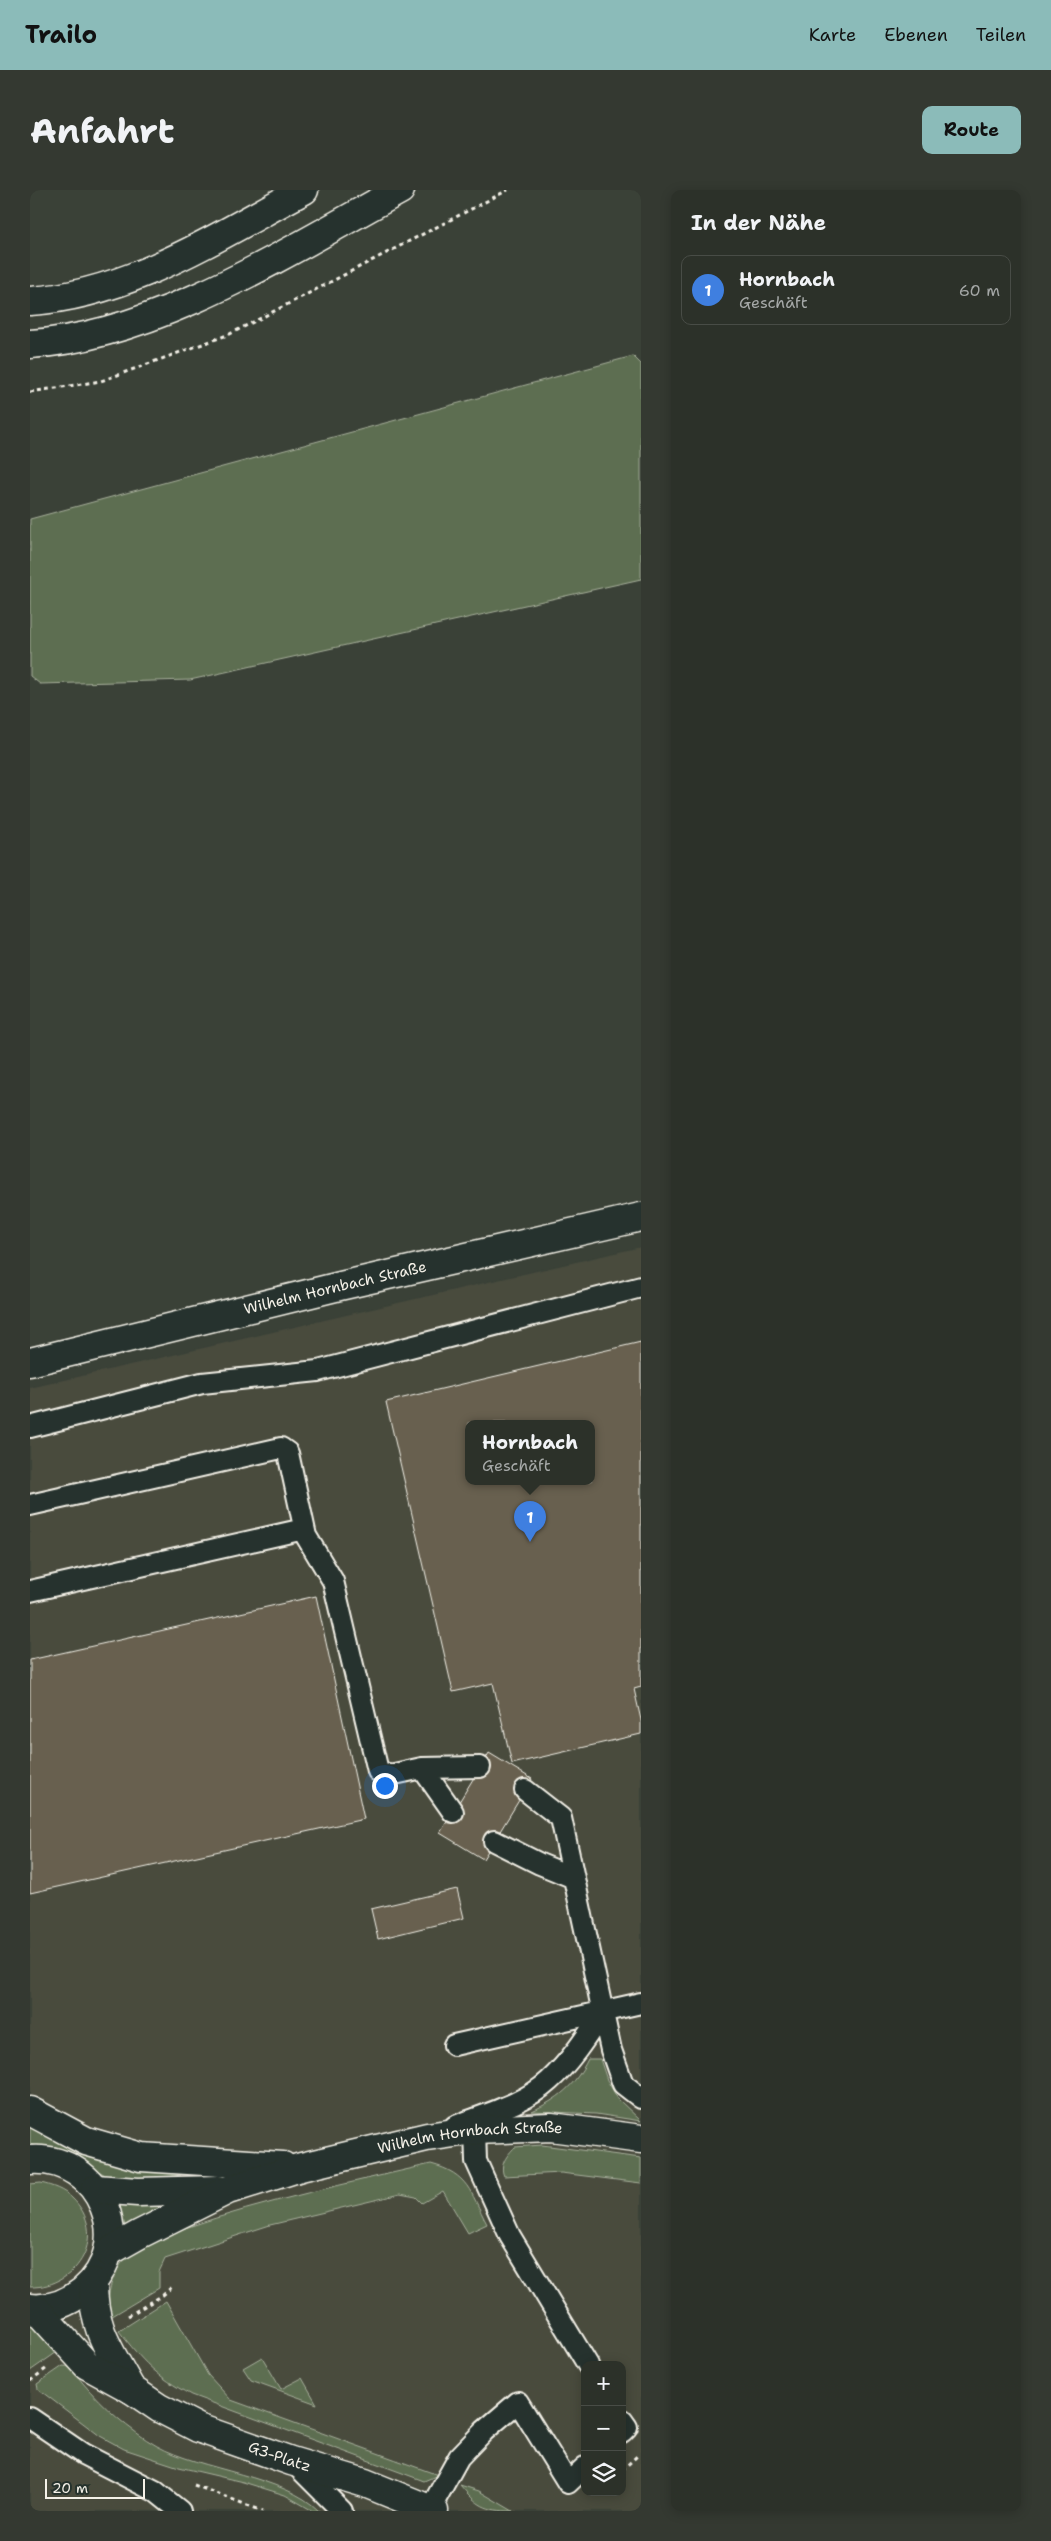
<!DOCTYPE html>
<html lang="de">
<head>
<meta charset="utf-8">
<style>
	:root { --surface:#2c3129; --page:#343931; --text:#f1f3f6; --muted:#a6a9a8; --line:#484c46; --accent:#8bbbb9 }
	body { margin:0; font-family:"Shantell Sans",sans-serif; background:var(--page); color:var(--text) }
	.controls { position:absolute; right:15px; bottom:15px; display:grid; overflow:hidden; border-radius:10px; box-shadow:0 2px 12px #0003 }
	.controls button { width:45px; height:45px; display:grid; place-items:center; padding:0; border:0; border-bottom:1px solid var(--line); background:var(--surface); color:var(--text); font:25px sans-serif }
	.scale { position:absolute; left:15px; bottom:12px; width:100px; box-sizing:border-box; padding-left:5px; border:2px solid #f4f1e8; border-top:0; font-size:14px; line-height:18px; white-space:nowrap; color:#f4f1e8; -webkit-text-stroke:4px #26332d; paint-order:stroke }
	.you { position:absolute; left:354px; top:1595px; width:18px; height:18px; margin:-12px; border:4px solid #fff; border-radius:50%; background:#1a73e8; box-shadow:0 0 0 8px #1a73e833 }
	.badge { display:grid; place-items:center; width:32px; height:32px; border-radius:50%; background:var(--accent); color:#fff; font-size:16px; font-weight:700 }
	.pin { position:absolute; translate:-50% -41px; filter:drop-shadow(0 1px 2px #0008) }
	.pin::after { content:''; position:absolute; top:26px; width:18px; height:15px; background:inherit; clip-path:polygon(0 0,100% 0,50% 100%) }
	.popup { position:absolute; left:435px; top:1230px; width:130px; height:65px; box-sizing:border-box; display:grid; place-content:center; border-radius:10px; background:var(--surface); filter:drop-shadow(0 1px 4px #0005); font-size:16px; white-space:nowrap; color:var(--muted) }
	.popup b { font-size:19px; color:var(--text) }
	.popup::after { content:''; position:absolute; left:50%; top:100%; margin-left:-10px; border:10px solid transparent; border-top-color:var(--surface) }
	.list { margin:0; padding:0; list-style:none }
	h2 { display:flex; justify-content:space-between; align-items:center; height:65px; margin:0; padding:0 20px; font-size:21px }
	h2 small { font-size:16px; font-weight:400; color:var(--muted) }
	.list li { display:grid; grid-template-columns:32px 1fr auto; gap:15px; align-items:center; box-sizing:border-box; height:70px; margin:0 10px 10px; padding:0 10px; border:1px solid var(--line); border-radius:10px }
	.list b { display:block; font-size:19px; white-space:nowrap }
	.list p { margin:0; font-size:16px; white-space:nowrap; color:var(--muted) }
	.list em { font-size:16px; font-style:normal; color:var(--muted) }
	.icon { flex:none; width:28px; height:28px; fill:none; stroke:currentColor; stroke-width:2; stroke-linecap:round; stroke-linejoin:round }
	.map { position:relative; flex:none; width:611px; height:2321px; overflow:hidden; border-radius:10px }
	header { display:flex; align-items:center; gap:30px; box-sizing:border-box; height:70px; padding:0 25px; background:var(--accent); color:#111 }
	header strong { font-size:24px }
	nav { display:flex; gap:28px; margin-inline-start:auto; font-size:18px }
	.intro { display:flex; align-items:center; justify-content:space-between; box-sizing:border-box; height:120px; padding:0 30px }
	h1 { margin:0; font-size:35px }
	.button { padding:12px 22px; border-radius:10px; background:var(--accent); color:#111; font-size:18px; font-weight:700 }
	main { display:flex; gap:30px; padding:0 30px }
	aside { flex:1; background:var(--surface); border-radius:10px; box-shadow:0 2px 12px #0003 }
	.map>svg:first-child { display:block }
	.built { fill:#484b3e; fill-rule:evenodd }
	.green { fill:#5d6e51; stroke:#a8b09c }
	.building { fill:#67614f; stroke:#f4f1e8; fill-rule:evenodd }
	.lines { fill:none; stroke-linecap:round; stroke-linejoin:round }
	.lane-casing { stroke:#f4f1e8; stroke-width:24 }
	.street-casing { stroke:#f4f1e8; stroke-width:31 }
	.highway-casing { stroke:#f4f1e8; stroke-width:31 }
	.path { stroke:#f4f1e8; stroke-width:3; stroke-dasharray:4 4; stroke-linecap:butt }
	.lane { stroke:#26332d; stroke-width:20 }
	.street { stroke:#26332d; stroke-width:28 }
	.highway { stroke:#26332d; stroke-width:28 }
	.labels { text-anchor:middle; stroke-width:4; stroke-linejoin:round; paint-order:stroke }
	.street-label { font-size:15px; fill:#f4f1e8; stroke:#26332d }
</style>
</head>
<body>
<header>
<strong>Trailo</strong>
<nav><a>Karte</a><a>Ebenen</a><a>Teilen</a></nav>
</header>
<div class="intro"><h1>Anfahrt</h1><a class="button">Route</a></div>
<main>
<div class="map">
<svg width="611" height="2321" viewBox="0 0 611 2321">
	<rect width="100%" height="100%" fill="#3a4137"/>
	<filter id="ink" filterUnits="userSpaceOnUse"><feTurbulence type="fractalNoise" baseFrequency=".02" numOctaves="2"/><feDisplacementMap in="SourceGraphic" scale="10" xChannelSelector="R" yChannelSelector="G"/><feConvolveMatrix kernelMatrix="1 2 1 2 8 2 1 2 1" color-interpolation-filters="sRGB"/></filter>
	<g filter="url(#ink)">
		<path class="built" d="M611,1057v1264h-611v-1123zM439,1233h122v58h-122zM555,2175h37v127h-37z"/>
		<path class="green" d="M603,166l8,8v215l-451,101 -150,4 -10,-8v-157z
			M558,1869h12l7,21 11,19 23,22 -45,-7 -64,-3c26,-12 43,-25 56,-52z
			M0,1933l148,48 3,4 -50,7 -18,-3 -39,-21 -44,-14z
			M512,1955l99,13v25l-80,-10 -57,3c-5,-11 3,-21 11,-29z
			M401,1974c38,10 39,28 56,60l-19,9 -25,-42 -21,12 -6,-6 -16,-3 -130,31 -105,34 -6,13v16l-50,30c-4,-30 6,-54 30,-72 11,-9 32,-13 46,-18 80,-27 164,-45 246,-64z
			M11,1993c11,3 22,6 31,15 37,35 7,90 -42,89v-103z
			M140,2009l2,6 -51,23v-12l-5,-13z
			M136,2111l42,74 23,25 207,75 -14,6 -233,-86c-35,-19 -48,-33 -72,-64z
			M0,2134l30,26 -30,21z
			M232,2167l19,32 21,-11 15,26 -66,-24 -8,-12z
			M33,2176c11,0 13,9 19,16 21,25 47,48 75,64 43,24 128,30 162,65h-6l-28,-16 -42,-13 -64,-15 -55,-18 -24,-13 -62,-47 -1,-5z
			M430,2295l19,6 34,20c-28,0 -35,-5 -53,-26z"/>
		<path class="building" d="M611,1152v345l-7,2 7,31v14l-129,30 -19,-81 -40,9 -67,-290zM439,1233h122v58h-122z
			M286,1406l48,223 -334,74v-233z
			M459,1563l43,26 -49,80 -43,-26z
			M427,1699l7,29 -86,21 -7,-30z"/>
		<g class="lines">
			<g class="lane-casing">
				<path id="lane" d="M0,1237l172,-44 116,-12 323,-84
					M0,1315l251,-57 7,5 18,83 27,45 45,190 12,4 32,-7 58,-1
					M0,1401l274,-62
					M392,1578l31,44
					M495,1600l36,28 50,232 12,34 18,14
					M464,1651l46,23 34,14
					M424,1855l187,-42
					M425,1936c31,-12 69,-22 94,-45 22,-20 38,-45 54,-69
					M445,1940l1,31 34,75 78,129
					M0,2228l53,36 72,37 25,20
					M592,2230l5,7 -5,5
					M263,2272l49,49
					M399,2321l30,-54 25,-26 34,-29 50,81 17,-16"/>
			</g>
			<g class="street-casing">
				<g id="street">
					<path id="s1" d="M0,1172l310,-76 301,-69"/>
					<path d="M0,1921l56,30 55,16 142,9"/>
					<path d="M0,1970c72,-5 108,85 53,131 -15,12 -34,19 -53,17"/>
					<path d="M65,1999l43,3 81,-2"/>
					<path id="s2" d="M78,2062l32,-18 88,-44 73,-23 126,-30 48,-7 76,-3 90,12"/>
					<path d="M63,2092c0,48 16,67 38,107"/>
					<path id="s3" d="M6,2119l51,56 44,24 28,19 39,20 93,33 74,22 69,28"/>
				</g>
			</g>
			<g class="highway-casing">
				<path id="highway" d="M0,111c99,-6 189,-66 274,-111
					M0,154c125,-7 262,-95 370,-154"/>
			</g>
			<path class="path" d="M0,202l71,-11 129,-47 278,-144
				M98,2126l35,-21 10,-9
				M0,2191l17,-13
				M592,2280l15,-14
				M164,2295l69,26"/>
			<use href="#lane" class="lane"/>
			<use href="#street" class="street"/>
			<use href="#highway" class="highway"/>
		</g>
	</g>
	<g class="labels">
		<g class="street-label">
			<text dy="5" stroke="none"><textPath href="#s1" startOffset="314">Wilhelm Hornbach Straße</textPath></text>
			<text dy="5" stroke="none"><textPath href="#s2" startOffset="384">Wilhelm Hornbach Straße</textPath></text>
			<text dy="5" stroke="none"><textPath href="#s3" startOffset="290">G3-Platz</textPath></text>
		</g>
	</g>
</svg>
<div class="controls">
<button>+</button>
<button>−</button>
<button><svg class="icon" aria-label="layers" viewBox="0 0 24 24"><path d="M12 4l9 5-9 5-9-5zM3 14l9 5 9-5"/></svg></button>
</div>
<div class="scale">20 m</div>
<div class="you"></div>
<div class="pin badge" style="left:500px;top:1352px;background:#3f7fe0">1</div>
<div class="popup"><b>Hornbach</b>Geschäft</div>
</div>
<aside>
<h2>In der Nähe<small></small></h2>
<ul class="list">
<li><span class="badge" style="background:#3f7fe0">1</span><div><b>Hornbach</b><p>Geschäft</p></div><em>60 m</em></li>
</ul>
</aside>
</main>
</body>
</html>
